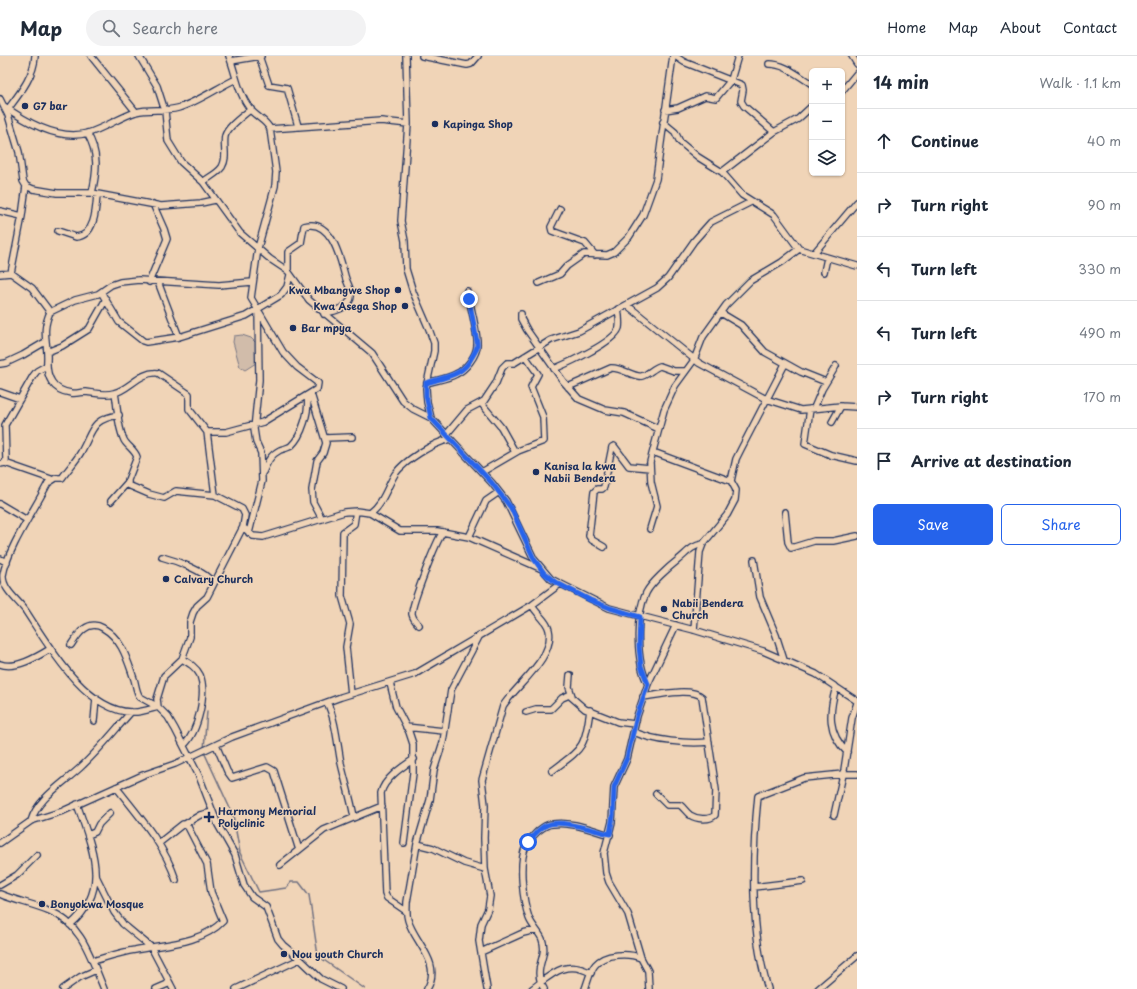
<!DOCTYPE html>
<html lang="en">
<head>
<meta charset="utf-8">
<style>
	:root { --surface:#fff; --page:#f2f2f3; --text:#1f2937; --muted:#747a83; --line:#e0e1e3; --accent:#2563eb }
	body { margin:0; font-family:"Playpen Sans",sans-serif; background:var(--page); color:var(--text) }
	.controls { position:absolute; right:12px; top:12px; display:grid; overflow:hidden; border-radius:6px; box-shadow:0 1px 3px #0004 }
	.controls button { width:36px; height:36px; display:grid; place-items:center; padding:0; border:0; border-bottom:1px solid var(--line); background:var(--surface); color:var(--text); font:20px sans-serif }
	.stop { position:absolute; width:12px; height:12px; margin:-9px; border:3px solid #2563eb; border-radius:50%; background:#fff }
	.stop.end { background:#2563eb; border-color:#fff; box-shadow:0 1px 4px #0008 }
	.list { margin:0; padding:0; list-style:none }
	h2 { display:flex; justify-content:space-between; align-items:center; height:52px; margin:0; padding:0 16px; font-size:17px }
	h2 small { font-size:13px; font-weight:400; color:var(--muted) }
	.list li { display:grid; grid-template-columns:26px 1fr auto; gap:12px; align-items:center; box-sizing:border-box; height:64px; padding:0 16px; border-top:1px solid var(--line) }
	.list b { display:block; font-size:15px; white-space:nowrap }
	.list em { font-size:13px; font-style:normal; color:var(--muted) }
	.actions { display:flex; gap:8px; padding:12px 16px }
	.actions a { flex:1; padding:9px 0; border:1px solid var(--accent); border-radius:6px; text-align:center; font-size:14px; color:var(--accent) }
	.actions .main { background:var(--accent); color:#fff }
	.icon { flex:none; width:22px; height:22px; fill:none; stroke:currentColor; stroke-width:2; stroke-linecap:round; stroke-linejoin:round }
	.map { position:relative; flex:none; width:857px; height:933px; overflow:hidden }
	header { display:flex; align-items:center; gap:24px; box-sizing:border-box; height:56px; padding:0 20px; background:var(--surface); border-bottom:1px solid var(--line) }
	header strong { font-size:19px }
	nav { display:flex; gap:22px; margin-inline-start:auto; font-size:14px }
	.search { width:280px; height:36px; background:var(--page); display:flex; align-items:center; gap:10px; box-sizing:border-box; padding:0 14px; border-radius:22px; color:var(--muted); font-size:15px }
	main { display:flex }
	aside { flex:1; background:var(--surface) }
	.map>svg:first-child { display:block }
	.green { fill:#d1bcaa; stroke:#767684 }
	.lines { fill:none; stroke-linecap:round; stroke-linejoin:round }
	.stream { stroke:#6f7081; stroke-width:1.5 }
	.minor-casing { stroke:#1b2f5e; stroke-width:8 }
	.minor { stroke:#f0d4b7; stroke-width:5.5 }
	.route { stroke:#2563eb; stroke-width:5 }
	.poi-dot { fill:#1b2f5e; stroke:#f0d4b7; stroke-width:1.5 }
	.labels { text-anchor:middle; stroke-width:3; stroke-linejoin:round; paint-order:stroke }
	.poi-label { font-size:10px; font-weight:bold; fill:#1b2f5e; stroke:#f0d4b7; text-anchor:start }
</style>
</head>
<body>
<header>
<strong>Map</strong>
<div class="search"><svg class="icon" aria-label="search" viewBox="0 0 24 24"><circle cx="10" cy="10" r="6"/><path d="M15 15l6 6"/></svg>Search here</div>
<nav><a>Home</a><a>Map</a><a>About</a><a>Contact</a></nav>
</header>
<main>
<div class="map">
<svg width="857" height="933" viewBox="0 0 857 933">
	<rect width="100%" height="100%" fill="#f0d4b7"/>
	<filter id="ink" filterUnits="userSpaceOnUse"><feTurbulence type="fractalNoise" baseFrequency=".025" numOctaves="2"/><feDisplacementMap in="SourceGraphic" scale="8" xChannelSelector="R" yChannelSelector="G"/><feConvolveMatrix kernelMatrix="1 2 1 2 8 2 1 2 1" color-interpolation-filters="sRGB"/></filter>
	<g filter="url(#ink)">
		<path class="green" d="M242,279l9,3 5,5v20l-11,7 -5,-3 -7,-25 1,-6z"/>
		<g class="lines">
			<path class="stream" d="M204,693l3,-38
				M204,696l29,63 7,38 19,39 27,-4 5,-6h8l10,13 9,61 47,33"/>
			<g class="minor-casing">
				<path id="minor" d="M91,0l45,56
					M139,0l18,30 8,25 3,30 13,21 22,20 37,51 30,26 18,12 21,29 63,53 31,48 10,8 18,9
					M259,0l10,29 18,3 11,38
					M406,0l2,68 -7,97 4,20 1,28 7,23 16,37 5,14v8l-8,37 1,14 4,16 61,65 14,18 28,58 17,20 58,29 85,22 69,21 53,23 41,27
					M422,0l45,9 4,-1 7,-8
					M675,0l9,6 58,23 1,5 -2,11 3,5 30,26
					M852,0l5,8
					M231,5l30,-5
					M769,8c17,0 29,12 43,20
					M842,35l15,-18
					M0,43l8,16 11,37 4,29 3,5 7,3 24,4h35l69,13 40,-3 14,-3
					M4,50c22,16 55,35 84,27 17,-5 32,-16 48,-21 13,-4 28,0 42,-4 20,-6 39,-20 58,-29
					M8,53c12,-16 26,-33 27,-53
					M665,54l13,-2 27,-12 11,2 15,-18 7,-24
					M663,66l12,10 5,10 18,15 24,15 20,23 32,20 25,34 58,17
					M270,73l111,-8 27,3
					M87,77c12,20 10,38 5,60
					M722,116l52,-40 24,-13 14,-13
					M203,126c6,-5 14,-8 19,-15 6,-10 1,-20 3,-31 3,-10 18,-20 26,-27
					M560,153l-9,18 1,4 33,12 10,12
					M0,155l22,5
					M58,175l18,6c19,-1 20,-28 21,-43
					M814,197l43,-51
					M288,215v-19l13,-9 3,-17c27,-8 36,31 41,50 2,8 10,18 4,26 -5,8 -17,9 -25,12
					M824,216l3,-14
					M11,217l11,-57 4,-30
					M0,218l11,-1 21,15 18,24c-9,21 -2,28 -3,48 -1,17 6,31 24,33 5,1 10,-1 15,-1 10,1 18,4 28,1 15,-3 26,-22 44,-20l31,21v15l18,23h19l37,-10 54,-33 1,-6 -21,-16 -14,-15 -32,-54 7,-50 17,-62 1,-14 -6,-43c-4,-9 -14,-12 -20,-20 -12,-16 -14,-35 -21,-53
					M149,226l18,-43 -3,-10 -11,-25
					M158,226l21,55
					M539,227l21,-9 7,-8 17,-12 23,1 7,-3 15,-15 14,-22 13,-36 17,-123
					M101,236l18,30 24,19 3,1 33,-5 67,-21 35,-21 6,-8 3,-12
					M627,249l72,58 67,36 35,11 40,-4
					M50,256l25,-12 23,-6 13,-9 9,-3 19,-2 80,5 33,-3
					M721,257l20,12 24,27 36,20 25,10
					M521,258v5l6,11 36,51 16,18 26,11 19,3 35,16
					M47,296l15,-6 27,-17 17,-30
					M0,308l6,-1 17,-8 22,-13
					M554,313c14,-6 61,-27 65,-41 1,-6 0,-13 -1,-19
					M427,327c9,-3 20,-4 29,-9 9,-4 21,-18 21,-29 1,-11 -7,-42 -10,-54
					M568,331l43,-19c10,-1 24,10 31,8 7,-2 11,-8 18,-10l14,5h10
					M0,336l20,7
					M115,337c3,15 2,33 9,47 3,6 11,10 13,17l-9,23v5l21,9 15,4 12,-7 39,4 27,14 3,6 -2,12 10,9 10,1 81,-25 12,-1 14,2 30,18h37l32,6 17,-36 13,-9
					M311,338l15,49 -3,10 -6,8 -5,29 1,12 9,17
					M481,347l20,24 14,25
					M814,352l8,-19 14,-23
					M810,353l-5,35 26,11 26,6
					M119,359c-28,4 -26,16 -38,37 -5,9 -13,17 -19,26h-6l-8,5c-12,24 -41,67 -45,92 -1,14 15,25 22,35 22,33 60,101 106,102 9,1 19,-3 27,-5l10,10 7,12 24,47 19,49 17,30 9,30 8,12 14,10 12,32 5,6 17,14
					M832,366l9,-16 16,1
					M207,376l8,63
					M446,379l21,-25 17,-9 12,-18 6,-15 5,-5h7l37,-23 28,-9 78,-43 11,-10 26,-37 17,-19 40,-20
					M325,382l27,-1
					M653,396l78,29
					M5,407l46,16
					M0,408l5,-1 1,-3 -1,-35 28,-49 4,-5 9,-5
					M263,416c4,-9 7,-17 17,-22 3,-1 8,-2 11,-4 11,-10 19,-36 16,-50
					M482,416l36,-21 26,-10 -1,-24 -12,-30 7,-13 -13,-18
					M111,445l16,-18
					M0,448l27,16
					M785,456l3,30 3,6 23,-7h19l24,-5
					M370,457c13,-9 17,-26 25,-39 10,-14 38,-31 55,-35
					M650,473l7,-23 -6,-24 -1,-20 14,-52 11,-24 19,-26 9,-23 23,-32 24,-24 32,-19 17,-13
					M249,477l13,-52 -1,-28 -5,-11 -2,-13 5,-49 -1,-71
					M469,481l73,32
					M604,491l-12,-7 -3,-4 5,-44 3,-3h5l2,-2 8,-40 2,-1 15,20 21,2
					M162,501c15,4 43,14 51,26
					M0,503l7,3
					M754,504l6,37 16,38 8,25
					M419,569c-3,-3 -6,-6 -7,-11 -1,-8 24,-73 31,-82
					M694,574l6,-78 3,-8 24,-29 8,-15 1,-10 -5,-9 5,-22 5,-10 44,-85
					M71,589c7,-11 17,-26 32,-17 19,11 24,31 31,51 2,6 2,13 6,18l18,10
					M182,603c7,4 14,8 18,16 7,18 -2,57 -16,70
					M0,608c15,6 37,-7 50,-15
					M570,619l-1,12 3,9
					M390,627l6,24 13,25 4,12v29l-9,70
					M648,628c-12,-22 -13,-68 -2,-91 5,-10 23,-26 32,-33 9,-7 13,-14 25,-16
					M836,631c-7,25 -9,46 11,65
					M351,638l-5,-47 4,-23 -8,-28 1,-64 11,-8 2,-13
					M643,641c14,-2 48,-10 59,0l14,93 -1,25c-6,6 -19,4 -25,0 -4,-3 -6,-7 -10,-10h-13l-11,-11
					M327,646c9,19 10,40 14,61 4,18 10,36 13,54
					M158,651l-1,-8 7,-23 18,-17 8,-22v-15l3,-9 4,-7 10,-9 36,-70
					M526,656l10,-3h15l11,-11 7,-3 16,14 33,13 17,2
					M94,665l2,-23
					M406,671l38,4
					M634,676c20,9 53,12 75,10
					M216,689l11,26 5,7 35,-11 7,4 25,79
					M552,715c30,-23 33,-22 38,-61
					M116,731c23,29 48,57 60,93
					M834,759l10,-45 8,-52 5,-15
					M31,765c7,-24 35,-39 52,-56 17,-16 32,-35 48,-53
					M185,768l15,-9 13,-3
					M88,779l7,-3 4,-8 11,-11
					M0,787l31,-22 32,-10 80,-36 32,-11 57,-27 109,-40 74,-23 117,-69 28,-21
					M417,788l16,4 31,15 21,6
					M280,809l44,-35 58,-24
					M96,820l18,36 9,12 28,23 22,42
					M0,829l17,-10 20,-20
					M754,831l49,-6
					M0,838c16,7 34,10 50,17 33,14 41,48 54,78
					M406,855l-19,-13 -2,-4 -4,-101c3,-14 21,-26 33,-34
					M70,869c42,-35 22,-77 7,-121
					M481,896l42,-19 13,-3
					M93,905c14,-4 28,-9 42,-11 29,-6 66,-6 88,-29l-12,-29 -4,-28 -19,-37 -5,-3 -24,19
					M63,933l17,-12 16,-7
					M156,933l14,-6
					M236,933l64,-30 21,20 20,10
					M427,933c16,-26 -13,-47 -19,-69 -2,-6 -1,-12 -1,-18l10,-58 13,-44 4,-30 9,-28 8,-52 29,-55
					M487,933l-8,-48 2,-17 7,-15 2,-13 -5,-27 -1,-31 1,-33 -3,-25 21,-74c13,-21 52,-48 46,-76 -2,-10 -13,-16 -17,-25
					M532,933c20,-15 33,-30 59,-16
					M544,933c-13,-22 5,-31 -2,-50 -3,-7 -10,-13 -13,-21 -6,-17 -11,-55 -3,-72 2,-5 7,-10 11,-14 5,-4 9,-8 16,-8 18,-3 39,6 57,11
					M585,933c3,-8 5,-18 10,-24 9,-12 34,-12 46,-7
					M649,933l-1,-18 -7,-13 -13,-44 -19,-32 -3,-9 -2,-20 8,-31 2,-35 13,-28 10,-43 11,-32 28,-59
					M768,933c-18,-58 -16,-133 -10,-193l46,-18 39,-4h14
					M818,933l39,-33"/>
			</g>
			<use href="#minor" class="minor"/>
		</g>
	</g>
	<g class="lines" filter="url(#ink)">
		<path class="route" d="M469,243l8,43c1,6 -2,10 -5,15 -9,19 -27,20 -46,26v13l5,22 61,65 19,25 23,51 10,14 11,9 35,18 20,8 30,9 -1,29 2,20 7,18 -11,32 -10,42 -13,29 -1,28 -3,19c-16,-3 -47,-15 -63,-9 -7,2 -14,11 -19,17"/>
	</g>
	<g class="poi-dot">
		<circle cx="25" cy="50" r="4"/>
		<circle cx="435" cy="68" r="4"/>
		<circle cx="398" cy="234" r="4"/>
		<circle cx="405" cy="250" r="4"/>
		<circle cx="293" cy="272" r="4"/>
		<circle cx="536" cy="416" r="4"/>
		<circle cx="166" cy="523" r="4"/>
		<circle cx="664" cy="553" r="4"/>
		<path d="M207 755h4v4h4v4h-4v4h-4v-4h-4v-4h4z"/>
		<circle cx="42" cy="848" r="4"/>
		<circle cx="284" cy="898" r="4"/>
	</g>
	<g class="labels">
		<g class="poi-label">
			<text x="33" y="54">G7 bar</text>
			<text x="443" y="72">Kapinga Shop</text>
			<text x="390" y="238" text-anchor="end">Kwa Mbangwe Shop</text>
			<text x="397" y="254" text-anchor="end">Kwa Asega Shop</text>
			<text x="301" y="276">Bar mpya</text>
			<text x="544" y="414">Kanisa la kwa<tspan x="544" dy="12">Nabii Bendera</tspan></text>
			<text x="174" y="527">Calvary Church</text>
			<text x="672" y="551">Nabii Bendera<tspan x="672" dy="12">Church</tspan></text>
			<text x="218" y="759">Harmony Memorial<tspan x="218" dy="12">Polyclinic</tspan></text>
			<text x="50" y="852">Bonyokwa Mosque</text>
			<text x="292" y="902">Nou youth Church</text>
		</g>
	</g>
</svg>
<div class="controls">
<button>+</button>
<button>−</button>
<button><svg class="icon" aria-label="layers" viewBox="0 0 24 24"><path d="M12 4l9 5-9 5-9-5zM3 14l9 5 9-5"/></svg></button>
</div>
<div class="stop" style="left:528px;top:786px"></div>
<div class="stop end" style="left:469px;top:243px"></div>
</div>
<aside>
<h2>14 min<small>Walk · 1.1 km</small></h2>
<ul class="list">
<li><svg class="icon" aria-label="ahead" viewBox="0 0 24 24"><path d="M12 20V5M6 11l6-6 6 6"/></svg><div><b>Continue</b></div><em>40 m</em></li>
<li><svg class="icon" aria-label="right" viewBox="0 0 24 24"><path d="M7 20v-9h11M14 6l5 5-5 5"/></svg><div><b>Turn right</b></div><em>90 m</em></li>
<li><svg class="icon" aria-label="left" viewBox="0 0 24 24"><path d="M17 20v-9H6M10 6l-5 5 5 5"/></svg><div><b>Turn left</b></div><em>330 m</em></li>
<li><svg class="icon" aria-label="left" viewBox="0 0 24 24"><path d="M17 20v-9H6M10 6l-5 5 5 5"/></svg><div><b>Turn left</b></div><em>490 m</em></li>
<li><svg class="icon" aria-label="right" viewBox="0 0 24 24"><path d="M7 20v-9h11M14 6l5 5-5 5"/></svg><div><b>Turn right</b></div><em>170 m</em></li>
<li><svg class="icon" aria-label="arrive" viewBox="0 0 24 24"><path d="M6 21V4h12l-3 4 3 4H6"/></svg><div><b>Arrive at destination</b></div></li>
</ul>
<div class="actions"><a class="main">Save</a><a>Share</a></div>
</aside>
</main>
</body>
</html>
